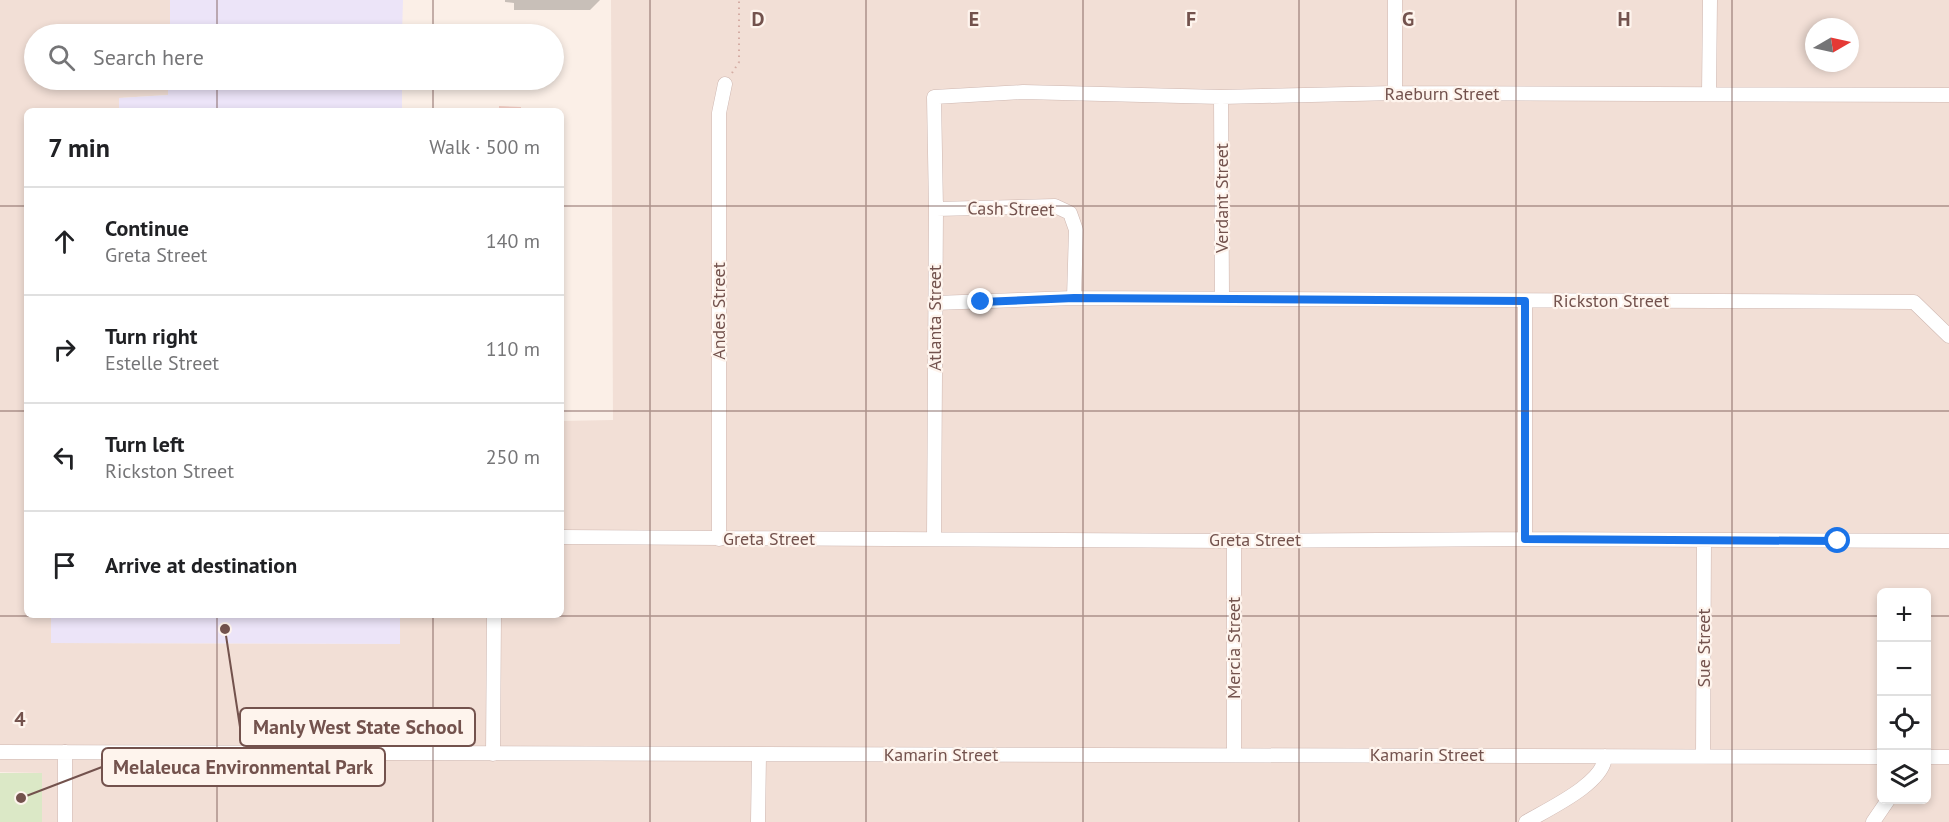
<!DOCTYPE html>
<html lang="en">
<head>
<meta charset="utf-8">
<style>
	:root { --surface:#fff; --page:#f6f6f6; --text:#202124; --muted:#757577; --line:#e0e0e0 }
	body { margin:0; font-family:"PT Sans",sans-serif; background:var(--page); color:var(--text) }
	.controls { position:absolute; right:18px; bottom:18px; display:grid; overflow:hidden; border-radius:9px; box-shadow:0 3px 9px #0003 }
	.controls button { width:54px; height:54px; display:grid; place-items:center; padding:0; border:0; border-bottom:2px solid var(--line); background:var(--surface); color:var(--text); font:30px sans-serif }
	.compass { position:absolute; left:1805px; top:18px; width:54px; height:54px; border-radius:50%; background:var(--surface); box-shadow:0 3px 9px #0003; rotate:81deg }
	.stop { position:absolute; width:18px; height:18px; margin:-14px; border:4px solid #1a73e8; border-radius:50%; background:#fff }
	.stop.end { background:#1a73e8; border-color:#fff; box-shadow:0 2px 6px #0008 }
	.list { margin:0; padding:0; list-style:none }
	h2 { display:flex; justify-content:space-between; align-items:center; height:78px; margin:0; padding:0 24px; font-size:26px }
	h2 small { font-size:20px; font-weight:400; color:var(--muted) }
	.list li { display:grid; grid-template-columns:39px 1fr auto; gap:18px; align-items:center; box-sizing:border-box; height:108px; padding:0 24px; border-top:2px solid var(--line) }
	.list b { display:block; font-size:22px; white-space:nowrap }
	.list p { margin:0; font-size:20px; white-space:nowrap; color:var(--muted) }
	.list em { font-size:20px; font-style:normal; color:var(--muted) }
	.icon { flex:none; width:33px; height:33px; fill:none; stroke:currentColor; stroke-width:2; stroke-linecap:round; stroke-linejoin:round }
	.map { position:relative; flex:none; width:1949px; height:822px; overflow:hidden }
	.search { position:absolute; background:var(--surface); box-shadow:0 3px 9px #0003; left:24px; top:24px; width:540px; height:66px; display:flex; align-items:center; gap:15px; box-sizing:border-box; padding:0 21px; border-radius:33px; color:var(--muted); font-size:22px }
	.panel { position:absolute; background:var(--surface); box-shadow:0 3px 9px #0003; left:24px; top:108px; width:540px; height:510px; border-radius:9px }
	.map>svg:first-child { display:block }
	.residential { fill:#f2dfd6; fill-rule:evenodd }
	.education { fill:#ece4f8 }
	.green { fill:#dbe8c6 }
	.shadow { fill:#0003 }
	.building { fill:#efc9c0 }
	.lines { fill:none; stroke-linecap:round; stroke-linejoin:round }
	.minor-casing { stroke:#ceb7b1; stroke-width:15 }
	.path { stroke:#d4aca3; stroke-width:2; stroke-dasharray:1.5 4.5; stroke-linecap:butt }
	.minor { stroke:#fff; stroke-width:14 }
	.route { stroke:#1a73e8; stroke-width:8 }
	.grid { fill:none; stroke:#73524d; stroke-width:1.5; stroke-opacity:0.55 }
	.labels { text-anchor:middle; stroke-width:4.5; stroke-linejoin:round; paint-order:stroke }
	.street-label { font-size:18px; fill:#73524d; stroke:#fef4ed }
	.grid-label { font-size:20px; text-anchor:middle; font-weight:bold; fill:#73524d; stroke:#fef4ed; stroke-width:4.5; stroke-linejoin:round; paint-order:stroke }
	.leader { fill:none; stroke:#73524d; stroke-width:2 }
	.callout-dot { fill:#73524d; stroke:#fef4ed; stroke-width:2 }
	.callout { fill:#fef4ed; stroke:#73524d; stroke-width:2 }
	.callout-label { font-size:20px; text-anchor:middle; font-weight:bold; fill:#73524d }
</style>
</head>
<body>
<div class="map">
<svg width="1949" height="822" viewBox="0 0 1949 822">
	<rect width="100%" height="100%" fill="#fbefe7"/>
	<path class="residential" d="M0,0h170v34h-136v46h134v15l-49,3v13h-92v504h24v28l349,1v-29h161v-194l52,-1 -2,-420h1338v822h-1907v-49l-42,-1zM1814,27h36v36h-36zM1882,592h44v208h-44z"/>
	<path class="education" d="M170,0h233l-1,34h-232z
		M168,80h234v31h-283v-13l49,-3z
		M51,615h349v29l-349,-1z"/>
	<path class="green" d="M0,773h42v49h-42z"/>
	<path class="shadow" d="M505,0h95l-10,10h-76v-7l-9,-1z"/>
	<path class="building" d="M499,106l22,1v4h-22z"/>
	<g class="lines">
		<g class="minor-casing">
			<path id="minor" d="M1395,93v-93
				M1709,94l1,-94
				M1221,97l1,201
				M936,209l119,-3 15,7 6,17 -2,68
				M1525,301v238
				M935,303l139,-5 840,4 35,34
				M561,537l673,4 291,-2 424,2
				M934,538l2,-329 -2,-112 89,-5 198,5 174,-4 554,2
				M719,539v-426l6,-29
				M1234,541v214
				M0,752l1882,5
				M65,752v70
				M493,754l1,-139
				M1703,756l1,-216
				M1926,757h23
				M758,822l1,-67
				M1526,822c22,-13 79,-39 79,-66
				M1873,822l15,-22"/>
		</g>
		<path class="path" d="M732,73l7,-11v-62"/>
		<use href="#minor" class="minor"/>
	</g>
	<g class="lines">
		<path class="route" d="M981,302l93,-4 451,3v238l313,2"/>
	</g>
	<path class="grid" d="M217,0v34M433,0v34M650,0v822M866,0v822M1083,0v822M1299,0v822M1516,0v822M1732,0v822M217,80v31M433,80v31M0,206h27M561,206h1388M0,411h27M561,411h1388M217,615v207M433,615v207M0,616h1882M1926,616h23"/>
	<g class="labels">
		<g class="street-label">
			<text x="1442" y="100">Raeburn Street</text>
			<text transform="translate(1222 198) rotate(-90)" y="6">Verdant Street</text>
			<text transform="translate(1011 209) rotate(1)" y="6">Cash Street</text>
			<text x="1611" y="307">Rickston Street</text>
			<text transform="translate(719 311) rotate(-90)" y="6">Andes Street</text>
			<text transform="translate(935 318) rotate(-90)" y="6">Atlanta Street</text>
			<text x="769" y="545">Greta Street</text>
			<text x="1255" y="546">Greta Street</text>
			<text transform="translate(1234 648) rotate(-90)" y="6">Mercia Street</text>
			<text transform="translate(1704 648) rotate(-90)" y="6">Sue Street</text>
			<text x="941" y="761">Kamarin Street</text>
			<text x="1427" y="761">Kamarin Street</text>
		</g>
	</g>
	<g class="grid-label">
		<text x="758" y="26">D</text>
		<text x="974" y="26">E</text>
		<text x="1191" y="26">F</text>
		<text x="1408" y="26">G</text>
		<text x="1624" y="26">H</text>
		<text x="20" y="726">4</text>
	</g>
	<path class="leader" d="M225 629L240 727M21 798L102 767"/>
	<g class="callout-dot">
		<circle cx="225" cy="629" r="6"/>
		<circle cx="21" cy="798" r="6"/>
	</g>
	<g class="callout">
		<rect x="240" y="708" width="235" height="38" rx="6"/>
		<rect x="102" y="748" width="283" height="38" rx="6"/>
	</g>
	<g class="callout-label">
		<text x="358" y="734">Manly West State School</text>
		<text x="243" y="774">Melaleuca Environmental Park</text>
	</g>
</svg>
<div class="controls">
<button>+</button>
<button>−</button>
<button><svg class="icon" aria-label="locate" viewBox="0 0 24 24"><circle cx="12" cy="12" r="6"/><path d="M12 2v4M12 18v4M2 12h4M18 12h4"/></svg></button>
<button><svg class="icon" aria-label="layers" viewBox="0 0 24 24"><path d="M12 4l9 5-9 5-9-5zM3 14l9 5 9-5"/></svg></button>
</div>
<svg class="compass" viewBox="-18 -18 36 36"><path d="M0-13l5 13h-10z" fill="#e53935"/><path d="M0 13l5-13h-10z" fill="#757577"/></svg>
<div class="stop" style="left:1838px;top:541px"></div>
<div class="stop end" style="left:981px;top:302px"></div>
<div class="search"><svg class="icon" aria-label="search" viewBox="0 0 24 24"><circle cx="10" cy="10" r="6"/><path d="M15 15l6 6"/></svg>Search here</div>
<section class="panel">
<h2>7 min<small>Walk · 500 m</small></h2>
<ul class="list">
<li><svg class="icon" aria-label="ahead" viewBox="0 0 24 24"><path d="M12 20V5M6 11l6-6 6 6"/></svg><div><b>Continue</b><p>Greta Street</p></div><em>140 m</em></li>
<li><svg class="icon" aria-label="right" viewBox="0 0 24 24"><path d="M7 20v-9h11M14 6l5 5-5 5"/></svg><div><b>Turn right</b><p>Estelle Street</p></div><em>110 m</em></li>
<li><svg class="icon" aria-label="left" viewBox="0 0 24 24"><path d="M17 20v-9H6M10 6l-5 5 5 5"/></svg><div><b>Turn left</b><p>Rickston Street</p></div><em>250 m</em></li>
<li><svg class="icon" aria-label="arrive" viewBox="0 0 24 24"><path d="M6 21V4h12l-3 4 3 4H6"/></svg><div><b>Arrive at destination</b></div></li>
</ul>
</section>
</div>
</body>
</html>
